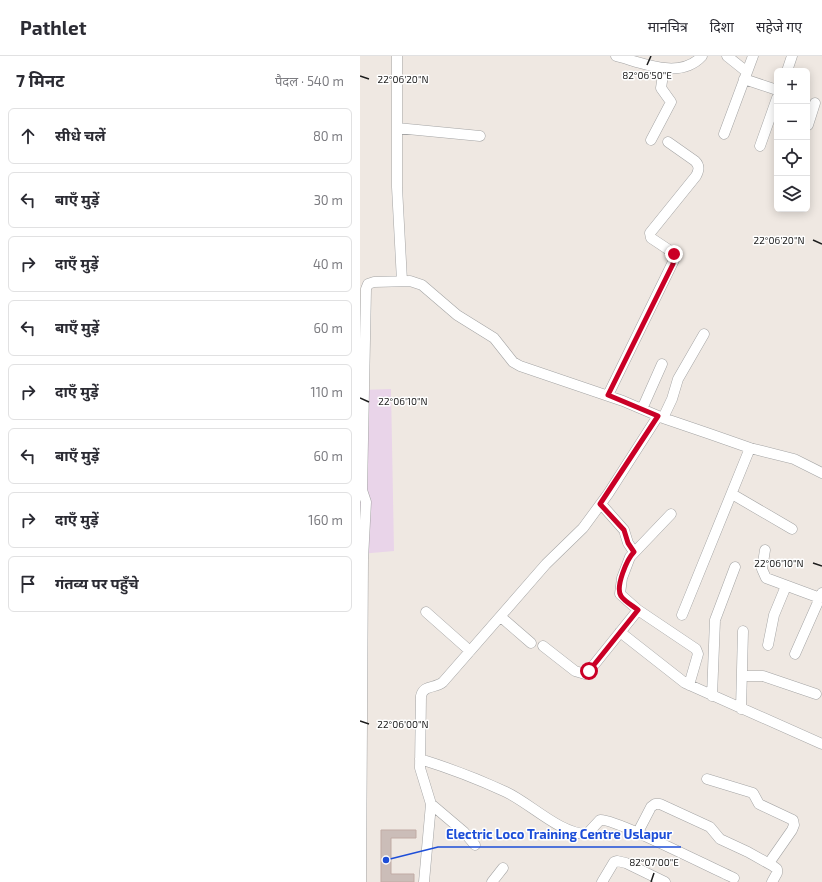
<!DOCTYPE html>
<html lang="hi">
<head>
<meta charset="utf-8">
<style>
	:root { --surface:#fff; --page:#f2f2f3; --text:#2b2b33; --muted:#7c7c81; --line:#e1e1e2 }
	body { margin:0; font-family:"Exo 2","Noto Sans Devanagari",sans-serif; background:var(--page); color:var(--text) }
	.controls { position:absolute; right:12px; top:12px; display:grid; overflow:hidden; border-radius:6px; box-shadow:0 2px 10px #0003 }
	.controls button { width:36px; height:36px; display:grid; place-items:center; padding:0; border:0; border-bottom:1px solid var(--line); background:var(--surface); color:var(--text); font:20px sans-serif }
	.stop { position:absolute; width:12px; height:12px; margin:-9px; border:3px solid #ca0026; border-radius:50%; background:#fff }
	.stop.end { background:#ca0026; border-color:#fff; box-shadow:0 1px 4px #0008 }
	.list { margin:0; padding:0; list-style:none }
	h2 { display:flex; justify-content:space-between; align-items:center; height:52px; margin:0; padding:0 16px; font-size:17px }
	h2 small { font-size:13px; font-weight:400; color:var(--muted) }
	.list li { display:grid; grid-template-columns:26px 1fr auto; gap:12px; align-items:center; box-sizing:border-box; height:56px; margin:0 8px 8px; padding:0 8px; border:1px solid var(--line); border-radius:6px }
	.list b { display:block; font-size:15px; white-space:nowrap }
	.list em { font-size:13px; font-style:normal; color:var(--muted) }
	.icon { flex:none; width:22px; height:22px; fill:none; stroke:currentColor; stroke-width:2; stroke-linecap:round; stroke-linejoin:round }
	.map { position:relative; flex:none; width:462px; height:826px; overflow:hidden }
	header { display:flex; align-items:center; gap:24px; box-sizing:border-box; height:56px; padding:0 20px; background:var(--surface); border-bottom:1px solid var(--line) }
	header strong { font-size:19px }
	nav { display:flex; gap:22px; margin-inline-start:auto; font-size:14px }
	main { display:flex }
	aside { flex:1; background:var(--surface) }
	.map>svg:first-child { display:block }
	.industrial { fill:#e9d4e9 }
	.building { fill:#cbbdb8; stroke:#c1aba4 }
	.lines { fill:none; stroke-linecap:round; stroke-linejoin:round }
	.minor-casing { stroke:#a4a4a4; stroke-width:11 }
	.minor { stroke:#fff; stroke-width:10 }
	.route { stroke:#ca0026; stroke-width:5 }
	.ticks { fill:none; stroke:#1d1d1d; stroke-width:1.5 }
	.ticks-label { font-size:10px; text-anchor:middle; fill:#1d1d1d; stroke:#fff; stroke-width:3; stroke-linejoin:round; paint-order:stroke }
	.leader { fill:none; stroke:#1d4ed8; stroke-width:1.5 }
	.callout-dot { fill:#1d4ed8; stroke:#fff; stroke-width:1.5 }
	.callout-label { font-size:13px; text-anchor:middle; font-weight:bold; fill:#1d4ed8; stroke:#fff; stroke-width:3; stroke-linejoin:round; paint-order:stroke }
</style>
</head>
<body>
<header>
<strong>Pathlet</strong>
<nav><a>मानचित्र</a><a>दिशा</a><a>सहेजे गए</a></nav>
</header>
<main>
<aside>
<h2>7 मिनट<small>पैदल · 540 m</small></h2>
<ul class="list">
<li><svg class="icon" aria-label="ahead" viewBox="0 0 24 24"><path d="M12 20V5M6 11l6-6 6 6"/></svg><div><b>सीधे चलें</b></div><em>80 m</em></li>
<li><svg class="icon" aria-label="left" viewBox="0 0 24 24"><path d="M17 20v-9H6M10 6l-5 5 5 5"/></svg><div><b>बाएँ मुड़ें</b></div><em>30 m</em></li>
<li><svg class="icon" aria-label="right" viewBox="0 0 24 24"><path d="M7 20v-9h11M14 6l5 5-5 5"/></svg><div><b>दाएँ मुड़ें</b></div><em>40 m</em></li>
<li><svg class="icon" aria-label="left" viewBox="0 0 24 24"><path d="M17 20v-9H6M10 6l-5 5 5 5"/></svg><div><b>बाएँ मुड़ें</b></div><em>60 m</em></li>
<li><svg class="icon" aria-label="right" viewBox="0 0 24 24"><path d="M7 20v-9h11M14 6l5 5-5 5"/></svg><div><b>दाएँ मुड़ें</b></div><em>110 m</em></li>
<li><svg class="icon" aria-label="left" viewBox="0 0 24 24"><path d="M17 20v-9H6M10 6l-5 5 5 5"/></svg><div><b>बाएँ मुड़ें</b></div><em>60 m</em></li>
<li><svg class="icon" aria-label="right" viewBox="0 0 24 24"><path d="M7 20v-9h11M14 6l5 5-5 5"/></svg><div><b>दाएँ मुड़ें</b></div><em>160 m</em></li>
<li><svg class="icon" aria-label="arrive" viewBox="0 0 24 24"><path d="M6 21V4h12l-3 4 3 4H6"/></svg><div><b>गंतव्य पर पहुँचे</b></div></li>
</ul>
</aside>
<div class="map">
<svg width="462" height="826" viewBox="0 0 462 826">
	<rect width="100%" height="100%" fill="#efe8e2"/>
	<path class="industrial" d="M31,333l3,162 -34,3v-164z"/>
	<path class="building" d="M21,774h35v8h-25v36h23v8h-33z"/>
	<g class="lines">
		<g class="minor-casing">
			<path id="minor" d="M37,0v131l5,94
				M256,0c27,7 64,24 86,0
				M367,0l20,16
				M427,15l5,-15
				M384,23l33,11
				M448,69l7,-22
				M37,72l83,8
				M364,78l29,-78
				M291,84l20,-38 -10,-14 3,-20
				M400,90l17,-48
				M248,339l66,-135 -2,-8 -21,-14 -1,-5 46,-57c3,-6 4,-10 -1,-15l-27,-19
				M282,353l20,-45
				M303,362l9,-19 6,-20 26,-45
				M372,438l60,35
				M241,448l23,26 4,13 6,9
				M311,458l-41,43 -8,21 -2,16 18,16 58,39 2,5 -9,31
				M405,494l-3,19 4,9 54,20
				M66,556l44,39
				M322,559l68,-167
				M141,561l30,26
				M260,576l65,51 137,61
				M408,589l6,-30 12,-29
				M183,590l32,25 10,3 4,-3 49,-61
				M435,598l27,-61
				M382,620h21l53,18
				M352,640l3,-76 20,-53
				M381,653l2,-78
				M60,703c29,9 58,20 86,33 24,11 54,42 81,42l13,-14c12,-3 115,50 134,58
				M347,723l46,14 6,11 34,16 1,5 -2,5 -23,33
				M71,748l33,28 11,13
				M278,776l13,-25 4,-3h5l50,23 10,12 28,13 25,14 4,3v4l-5,9
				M1,826l2,-323 3,-57 -4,-12 4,-201 2,-5 6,-2 36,-1 12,4 35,30 37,23 19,24 7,4 103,35 40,17 47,16 40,14 44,11 28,14
				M64,826l7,-78 -11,-36 1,-72c3,-12 14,-7 22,-14l103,-118 37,-36 25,-34 50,-78
				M132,826l11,-14
				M242,826l12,-20 3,-1 9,2 39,19"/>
		</g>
		<use href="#minor" class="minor"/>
	</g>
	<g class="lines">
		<path class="route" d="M229,615l49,-61c-5,-4 -14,-9 -17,-14 -6,-9 6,-37 13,-44l-6,-9 -4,-13 -24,-26 58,-88 -50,-21 65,-131 1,-10"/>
	</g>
	<path class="ticks" d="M287,9l4,-9M0,20l9,3M453,184l9,4M0,342l9,4M453,507l9,3M0,665l9,3M291,826l3,-9"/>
	<g class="ticks-label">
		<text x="287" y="23">82°06'50"E</text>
		<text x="43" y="27">22°06'20"N</text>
		<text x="419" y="188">22°06'20"N</text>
		<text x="43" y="349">22°06'10"N</text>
		<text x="419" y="511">22°06'10"N</text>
		<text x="43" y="672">22°06'00"N</text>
		<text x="294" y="810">82°07'00"E</text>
	</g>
	<path class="leader" d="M26 804L78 791H321"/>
	<circle class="callout-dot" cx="26" cy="804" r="4"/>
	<g class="callout-label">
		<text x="199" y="783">Electric Loco Training Centre Uslapur</text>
	</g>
</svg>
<div class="controls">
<button>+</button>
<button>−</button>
<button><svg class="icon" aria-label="locate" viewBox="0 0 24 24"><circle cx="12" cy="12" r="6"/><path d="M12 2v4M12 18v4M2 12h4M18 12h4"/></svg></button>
<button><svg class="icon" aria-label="layers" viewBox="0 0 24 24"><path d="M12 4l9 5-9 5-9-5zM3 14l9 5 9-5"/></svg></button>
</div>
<div class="stop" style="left:229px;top:615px"></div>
<div class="stop end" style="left:314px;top:198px"></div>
</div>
</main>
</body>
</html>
